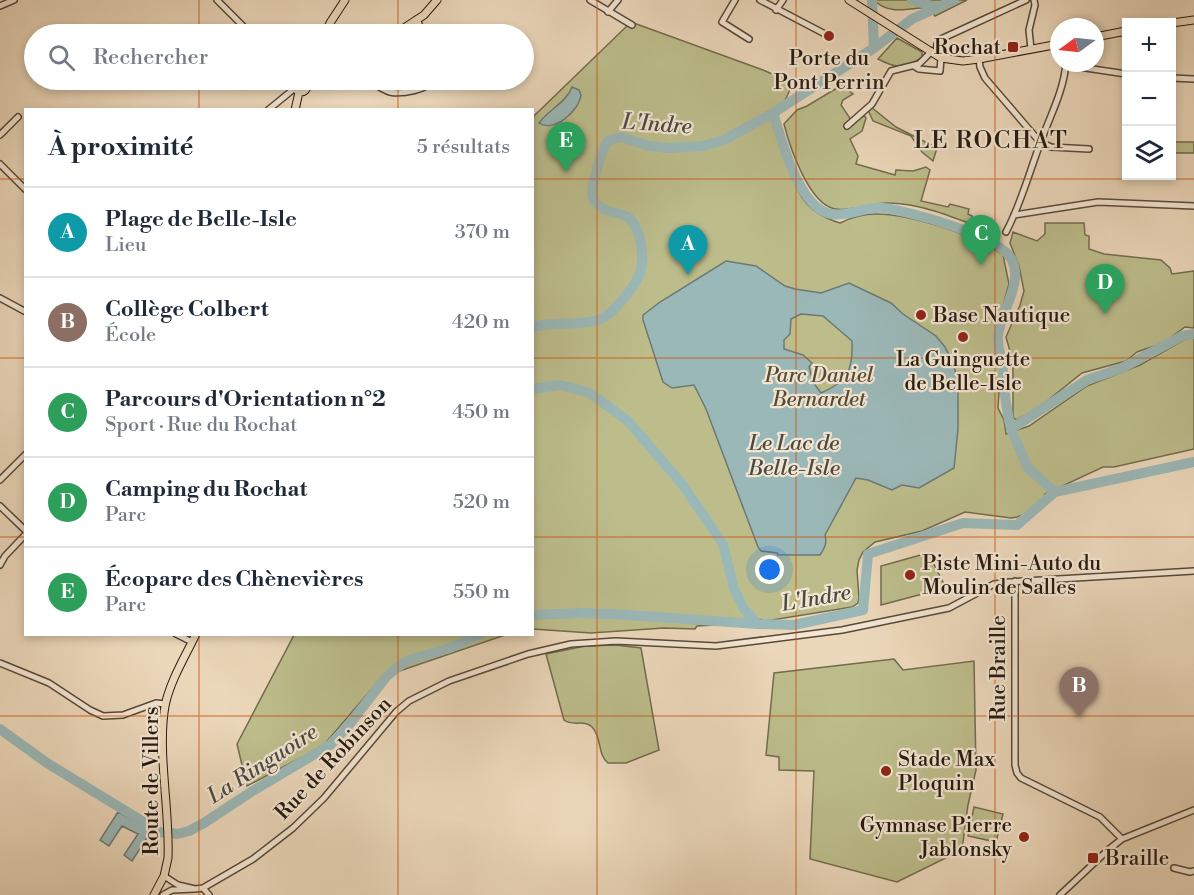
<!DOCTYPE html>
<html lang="fr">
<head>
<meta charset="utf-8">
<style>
	:root { --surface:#fff; --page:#f2f2f3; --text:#1f2937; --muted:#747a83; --line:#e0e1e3; --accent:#111827 }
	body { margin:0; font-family:"Libre Bodoni",serif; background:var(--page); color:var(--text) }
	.controls { position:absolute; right:18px; top:18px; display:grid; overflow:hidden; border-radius:0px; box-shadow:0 3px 9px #0003 }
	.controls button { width:54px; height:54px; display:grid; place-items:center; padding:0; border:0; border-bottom:2px solid var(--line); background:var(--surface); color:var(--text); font:30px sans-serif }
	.compass { position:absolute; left:1050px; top:18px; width:54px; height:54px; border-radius:50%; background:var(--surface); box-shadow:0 3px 9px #0003; rotate:255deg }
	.you { position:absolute; left:770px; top:570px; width:21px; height:21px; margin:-15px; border:4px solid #fff; border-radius:50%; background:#1a73e8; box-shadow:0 0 0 9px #1a73e833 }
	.badge { display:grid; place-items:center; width:39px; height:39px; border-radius:50%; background:var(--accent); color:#fff; font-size:20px; font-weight:700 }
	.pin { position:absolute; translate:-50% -50px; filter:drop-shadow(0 2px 3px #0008) }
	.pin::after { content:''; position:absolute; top:32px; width:21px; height:18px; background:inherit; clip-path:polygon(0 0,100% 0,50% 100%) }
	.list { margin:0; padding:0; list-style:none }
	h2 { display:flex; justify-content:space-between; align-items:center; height:78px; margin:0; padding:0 24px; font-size:26px }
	h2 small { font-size:20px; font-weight:400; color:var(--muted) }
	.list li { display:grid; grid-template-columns:39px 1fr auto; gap:18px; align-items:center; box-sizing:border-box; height:90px; padding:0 24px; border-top:2px solid var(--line) }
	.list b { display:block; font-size:22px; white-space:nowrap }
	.list p { margin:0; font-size:20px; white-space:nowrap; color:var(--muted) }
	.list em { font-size:20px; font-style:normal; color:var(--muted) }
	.icon { flex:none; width:33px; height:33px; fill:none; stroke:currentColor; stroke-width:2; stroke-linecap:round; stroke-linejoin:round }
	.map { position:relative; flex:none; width:1194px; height:895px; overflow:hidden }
	.search { position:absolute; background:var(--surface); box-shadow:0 3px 9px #0003; left:24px; top:24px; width:510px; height:66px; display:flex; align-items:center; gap:15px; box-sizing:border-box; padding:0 21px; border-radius:33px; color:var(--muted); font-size:22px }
	.panel { position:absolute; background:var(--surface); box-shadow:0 3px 9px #0003; left:24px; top:108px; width:510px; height:528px; border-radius:0px }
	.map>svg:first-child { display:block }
	.green { fill:#bdbd8c; stroke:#726c4e; stroke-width:1.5 }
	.water { fill:#9bb8b8; stroke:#6d7974; stroke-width:1.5; fill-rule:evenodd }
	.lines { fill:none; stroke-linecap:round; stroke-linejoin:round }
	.river { stroke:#9bb8b8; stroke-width:10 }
	.minor-casing { stroke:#58493a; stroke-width:8 }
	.major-casing { stroke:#271a0f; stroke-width:9 }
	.minor { stroke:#f2e5d2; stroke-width:5 }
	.major { stroke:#ebd7ba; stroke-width:7 }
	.grid { fill:none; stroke:#cb500c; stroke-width:1.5; stroke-opacity:0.55 }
	.poi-dot { fill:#8f2418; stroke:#f2e5d2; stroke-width:2 }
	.labels { text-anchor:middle; stroke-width:4.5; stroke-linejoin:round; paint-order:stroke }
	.poi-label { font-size:21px; fill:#271a0f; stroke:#f2e5d2; text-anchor:start }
	.park-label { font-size:21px; font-style:italic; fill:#544b34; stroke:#f2e5d2 }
	.street-label { font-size:21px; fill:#271a0f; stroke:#f2e5d2 }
	.water-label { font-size:22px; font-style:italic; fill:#4a4942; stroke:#f2e5d2 }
	.quarter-label { font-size:24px; letter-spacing:1.5px; fill:#271a0f; stroke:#f2e5d2 }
</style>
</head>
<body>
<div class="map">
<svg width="1194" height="895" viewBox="0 0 1194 895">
	<rect width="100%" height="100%" fill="#ebd7ba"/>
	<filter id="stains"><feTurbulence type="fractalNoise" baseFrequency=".00333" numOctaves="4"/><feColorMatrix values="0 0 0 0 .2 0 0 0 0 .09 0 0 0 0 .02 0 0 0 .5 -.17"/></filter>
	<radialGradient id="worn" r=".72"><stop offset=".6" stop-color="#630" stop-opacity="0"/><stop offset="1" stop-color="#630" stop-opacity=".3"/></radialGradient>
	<path class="green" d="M874,0h93l-32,16 -7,-9c-18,2 -41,8 -54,-7z
		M631,22l132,48 30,13 -20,44c6,7 9,16 12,25 11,36 15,59 55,71 12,-6 23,-9 36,-9 33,0 101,21 127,41l6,29 -15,53 6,39 -2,32 6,12 2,14 23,-8 58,-40 53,-21 49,-28h5v112l-80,18h-11l-58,27c-3,13 -22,23 -34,24l-46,-6 -43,19 -47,11 -12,10 -4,8 -2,10 2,28 -1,5 -6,4 -86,14 -7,-2 -7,4 -55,3 -2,3 -31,-1 -73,5 -58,-4v-509l1,-4z
		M897,38l25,14v5c-17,13 -27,11 -44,2z
		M842,85l11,9 -10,6 -2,5 12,18 11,-8 2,3 -4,13 -12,8 8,17 -2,8 39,11 1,-5 17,1 13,-4 4,3 -9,31 27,6 2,-3 19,5 -1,5 4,2v2l9,3 -2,6c-29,-11 -58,-23 -89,-24 -18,-1 -38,9 -55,6 -26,-5 -45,-61 -51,-85l13,-14 10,-4z
		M871,107l25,20 41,21 -4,13 -11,-9 -11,-16 -38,-15 -5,-11z
		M1172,142h22v11h-22z
		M1045,223h39l1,12 4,1v13l15,5 57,6 9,8 2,6 22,-3v57l-9,-1 -22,16 -26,9 -11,9 -44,12 -45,36 -21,11 -3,-3v-55l-7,-25 14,-32 4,-14 -5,-25 -9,-23 3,-11 24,9 8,-7z
		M928,553l16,31 -3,5 -60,16v-39z
		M294,635v-1l211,1 -123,42 -59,69 -76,40 -10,-42z
		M616,645l25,3 18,102 -33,13h-18c-11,-9 -6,-26 -16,-36 -8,-8 -19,0 -28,-7l-18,-66 39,-8z
		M894,659l9,11 71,-9 2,109 -8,35 -6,45 -65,32 -87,-23 4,-88 -35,-1v-13l-13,-2 8,-82z
		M974,807l29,7 -7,28 -28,-6z"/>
	<path class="water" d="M572,87l7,3 2,5c-2,16 -27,38 -42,28 9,-13 28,-21 33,-36z
		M726,261l30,5 29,20 10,3 26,4 28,-10 42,20 12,11 33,22 9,11 7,14 6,18v50l-4,39 -35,20 -17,-3 -10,5 -24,-10 -12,-2 -31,57c2,8 0,13 -5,20h-42l-1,-2 -16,-2 -3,-4 -52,-138 -12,-24 -22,3 -9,-6 -20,-62v-5l17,-13zM801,314l22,2 29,25c1,28 -3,40 -31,52l-8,-11 -4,-15 3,-4 -9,-8 -19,-6v-9l6,-6 1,-15z
		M118,812l34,18 -20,31 -8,-6 14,-21 -16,-8 -13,20 -9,-6z"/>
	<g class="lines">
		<path class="river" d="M872,0l2,48
			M912,0l20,6 2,3
			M773,113c9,28 22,80 48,97 20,12 41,-4 62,-2 26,3 118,28 129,52 12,26 -14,53 -14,79 0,10 4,21 5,31 1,21 3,39 8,59l76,-49 35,-12 60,-32 12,-2
			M532,327c21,-6 53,-1 69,-8 11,-4 38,-37 40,-49 3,-14 0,-38 -9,-49 -4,-6 -9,-6 -16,-8 -29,-7 -26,-19 -19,-44 3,-10 5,-22 12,-29l12,-3 28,9 19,2 35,-2 21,-6 49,-27 101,-65 38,-29 42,-19
			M532,389l28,-4 30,8 38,28 54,63 41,60 11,45 10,20 14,15 36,1 69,-15 5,-56 95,-31 54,2 38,-33 139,-30
			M1011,429l17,39 27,24
			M532,615l49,-2 47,2 130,9
			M0,729l47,34 113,69 6,1
			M172,833l5,1 12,-3 15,-8 47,-31 79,-47 19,-20 37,-48 12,-10 11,-7 41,-12 31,-14"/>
		<g class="minor-casing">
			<path id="minor" d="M217,0l34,34
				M590,0l42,25
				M735,0l-13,22 27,17
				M760,0l65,34
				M0,6l14,-6
				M776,10l7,-10
				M608,12l10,-12
				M417,19l6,15
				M1031,49l-2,-19 6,-25 -1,-5
				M936,54l1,-10 4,-5 85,-39
				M979,59l1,8 5,11 55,64 11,5 38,2
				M1066,65l60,9
				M914,66l5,3 21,2 1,-13
				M1172,78l22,1
				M296,80l1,2
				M369,80c6,4 13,10 21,12 12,3 37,-3 46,-12
				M268,110l27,-22
				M847,126l25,-22 19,-33 28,-7 13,-13
				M0,135l18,-18
				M0,164l26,26
				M1014,215l84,-13 96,4
				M1006,232c15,-28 23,-59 34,-88 9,-26 24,-53 26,-81
				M0,298l26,14
				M0,480l26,-26
				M0,506l26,25
				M0,565l5,-9 21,-22
				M1015,581v184l2,8 4,5 79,39 22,22
				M176,634l16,8
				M0,663l49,20 41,27 13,6 20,-1 33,-12 9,1
				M1174,868l16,4 4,-1
				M203,888l6,7
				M195,889l8,-1 50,-29 40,-31 31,-30 72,-86 13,-11 40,-20 79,-27 43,-10 45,-3 100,5 126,-16 107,-22 45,-24 15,-2 185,-11
				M163,895l9,-5 23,-1 -17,-4 -14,-9
				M1060,895l48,-45 14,-11 72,-29"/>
		</g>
		<g class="major-casing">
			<path id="major" d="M849,0l92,58 22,3 16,-2 80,-15
				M1172,23l22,-3
				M325,34l5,-11 15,-23
				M395,34l29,-19 13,-15
				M1095,37l31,-6
				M295 86a6 6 0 1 1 12 0a6 6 0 1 1-12 0Z
				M295,110l4,-18
				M154,895l10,-19 4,-18c2,-49 -11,-106 -3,-152 5,-25 20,-49 31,-72"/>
		</g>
		<use href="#minor" class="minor"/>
		<use href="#major" class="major"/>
	</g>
	<path class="grid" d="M199,0v34M398,0v34M597,0v895M796,0v895M995,0v895M199,80v30M398,80v30M0,179h26M532,179h662M0,358h26M532,358h662M0,537h26M532,537h662M199,634v261M398,634v261M0,716h1194"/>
	<g class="poi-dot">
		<circle cx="829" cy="36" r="6"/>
		<rect x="1007" y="41" width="12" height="12" rx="3"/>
		<circle cx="921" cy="315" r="6"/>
		<circle cx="963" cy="337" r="6"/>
		<circle cx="910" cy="575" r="6"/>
		<circle cx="886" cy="771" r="6"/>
		<circle cx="1024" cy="837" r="6"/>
		<rect x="1087" y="852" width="12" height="12" rx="3"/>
	</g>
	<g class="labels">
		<g class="poi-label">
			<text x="1001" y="54" text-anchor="end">Rochat</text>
			<text x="829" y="65" text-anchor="middle">Porte du<tspan x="829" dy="24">Pont Perrin</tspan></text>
			<text x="933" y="322">Base Nautique</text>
			<text x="963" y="366" text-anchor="middle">La Guinguette<tspan x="963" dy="24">de Belle-Isle</tspan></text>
			<text x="922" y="570">Piste Mini-Auto du<tspan x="922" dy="24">Moulin de Salles</tspan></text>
			<text x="898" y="766">Stade Max<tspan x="898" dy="24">Ploquin</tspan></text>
			<text x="1012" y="832" text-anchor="end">Gymnase Pierre<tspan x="1012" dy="24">Jablonsky</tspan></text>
			<text x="1105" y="865">Braille</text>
		</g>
		<g class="park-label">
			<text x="819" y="382">Parc Daniel<tspan x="819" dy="24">Bernardet</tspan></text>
		</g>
		<g class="street-label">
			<text transform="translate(998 668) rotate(-90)" y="7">Rue Braille</text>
			<text transform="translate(333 758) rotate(-47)" y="7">Rue de Robinson</text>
			<text transform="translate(151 781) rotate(-90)" y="7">Route de Villers</text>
		</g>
		<g class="water-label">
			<text transform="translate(657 123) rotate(4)" y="8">L'Indre</text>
			<text x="794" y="450">Le Lac de<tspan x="794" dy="25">Belle-Isle</tspan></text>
			<text transform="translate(816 597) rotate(-10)" y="8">L'Indre</text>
			<text transform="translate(262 763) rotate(-33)" y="8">La Ringuoire</text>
		</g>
		<g class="quarter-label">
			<text x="991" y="148">LE ROCHAT</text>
		</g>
	</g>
	<rect width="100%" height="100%" filter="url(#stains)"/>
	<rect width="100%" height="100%" fill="url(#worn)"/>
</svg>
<div class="controls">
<button>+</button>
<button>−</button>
<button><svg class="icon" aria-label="layers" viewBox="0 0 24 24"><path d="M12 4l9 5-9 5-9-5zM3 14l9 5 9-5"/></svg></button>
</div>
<svg class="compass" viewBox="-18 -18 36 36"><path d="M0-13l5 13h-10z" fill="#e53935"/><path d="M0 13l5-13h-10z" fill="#747a83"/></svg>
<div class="you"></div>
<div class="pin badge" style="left:688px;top:275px;background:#0f9aa8">A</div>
<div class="pin badge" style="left:1079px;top:717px;background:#8d6e63">B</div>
<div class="pin badge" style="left:981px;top:265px;background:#2e9e5b">C</div>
<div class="pin badge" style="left:1105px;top:314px;background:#2e9e5b">D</div>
<div class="pin badge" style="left:566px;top:172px;background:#2e9e5b">E</div>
<div class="search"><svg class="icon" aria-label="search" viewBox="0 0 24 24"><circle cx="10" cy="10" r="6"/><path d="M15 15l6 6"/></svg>Rechercher</div>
<section class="panel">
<h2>À proximité<small>5 résultats</small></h2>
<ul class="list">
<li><span class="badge" style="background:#0f9aa8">A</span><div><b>Plage de Belle-Isle</b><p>Lieu</p></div><em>370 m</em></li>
<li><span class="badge" style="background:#8d6e63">B</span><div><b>Collège Colbert</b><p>École</p></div><em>420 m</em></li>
<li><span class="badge" style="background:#2e9e5b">C</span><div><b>Parcours d'Orientation n°2</b><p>Sport · Rue du Rochat</p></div><em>450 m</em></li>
<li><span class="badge" style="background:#2e9e5b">D</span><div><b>Camping du Rochat</b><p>Parc</p></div><em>520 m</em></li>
<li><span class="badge" style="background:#2e9e5b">E</span><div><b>Écoparc des Chènevières</b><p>Parc</p></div><em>550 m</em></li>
</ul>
</section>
</div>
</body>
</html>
